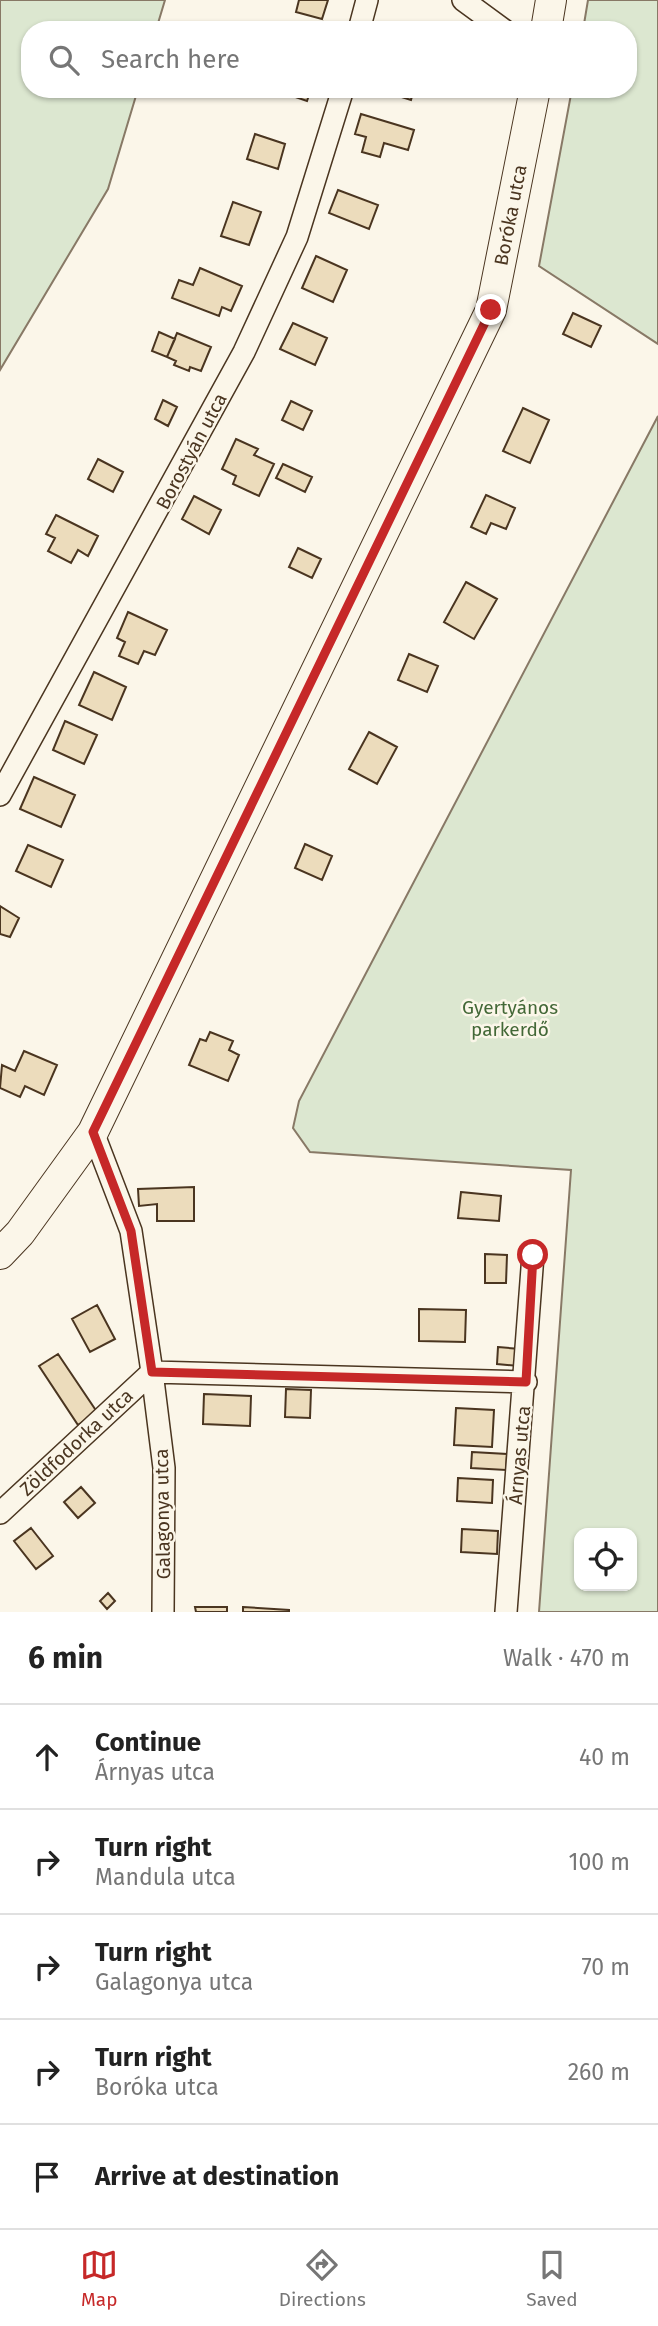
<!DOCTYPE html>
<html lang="en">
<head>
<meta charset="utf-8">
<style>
	:root { --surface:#fff; --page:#f6f6f6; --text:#222; --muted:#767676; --line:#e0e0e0; --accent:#c62828 }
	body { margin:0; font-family:"Fira Sans",sans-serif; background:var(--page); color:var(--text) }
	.controls { position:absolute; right:21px; bottom:21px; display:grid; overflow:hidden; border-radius:14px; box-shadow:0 2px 5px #0004 }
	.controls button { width:63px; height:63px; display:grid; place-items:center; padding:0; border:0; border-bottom:2px solid var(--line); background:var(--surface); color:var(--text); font:35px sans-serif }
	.stop { position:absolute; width:21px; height:21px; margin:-16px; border:5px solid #c62828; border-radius:50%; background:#fff }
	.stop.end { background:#c62828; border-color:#fff; box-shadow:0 2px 7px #0008 }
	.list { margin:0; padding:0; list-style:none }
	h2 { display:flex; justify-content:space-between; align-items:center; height:91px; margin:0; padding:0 28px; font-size:30px }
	h2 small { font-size:23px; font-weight:400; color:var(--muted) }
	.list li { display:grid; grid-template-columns:46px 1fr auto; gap:21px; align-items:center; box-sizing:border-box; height:105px; padding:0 28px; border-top:2px solid var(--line) }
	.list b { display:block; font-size:26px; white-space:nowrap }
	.list p { margin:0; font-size:23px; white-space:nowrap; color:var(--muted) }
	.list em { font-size:23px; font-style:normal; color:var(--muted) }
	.icon { flex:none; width:38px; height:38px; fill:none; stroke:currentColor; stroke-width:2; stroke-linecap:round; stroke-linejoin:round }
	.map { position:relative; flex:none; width:658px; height:1612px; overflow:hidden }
	.search { position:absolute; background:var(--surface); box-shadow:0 2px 5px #0004; left:21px; right:21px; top:21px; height:77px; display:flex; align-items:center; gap:18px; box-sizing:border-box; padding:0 24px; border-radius:28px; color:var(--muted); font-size:26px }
	.sheet { height:616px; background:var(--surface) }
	nav { display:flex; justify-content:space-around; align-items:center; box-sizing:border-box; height:98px; border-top:2px solid var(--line); background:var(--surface); font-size:19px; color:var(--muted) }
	nav a { display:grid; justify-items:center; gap:4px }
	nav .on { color:var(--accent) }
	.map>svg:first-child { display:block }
	.green { fill:#dce7d0; stroke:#887966; stroke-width:2; fill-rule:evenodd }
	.building { fill:#ecdcbc; stroke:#4a3520; stroke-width:2 }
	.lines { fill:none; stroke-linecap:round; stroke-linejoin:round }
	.street-casing { stroke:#4a3520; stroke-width:24 }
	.secondary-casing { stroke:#4a3520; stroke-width:32 }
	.street { stroke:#fbf6e9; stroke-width:21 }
	.secondary { stroke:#fbf6e9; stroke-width:30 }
	.route { stroke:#c62828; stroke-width:9 }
	.labels { text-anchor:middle; stroke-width:5; stroke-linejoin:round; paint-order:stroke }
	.street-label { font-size:19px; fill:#4a3520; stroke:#fbf6e9 }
	.park-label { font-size:19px; fill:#436837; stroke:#fbf6e9 }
</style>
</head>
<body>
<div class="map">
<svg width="658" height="1612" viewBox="0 0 658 1612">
	<rect width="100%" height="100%" fill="#fbf6e9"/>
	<path class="green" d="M0,0h165l-9,30h-126v59h108l-30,100 -108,181z
		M588,0h70v344l-119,-78 33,-177h56v-59h-45z
		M658,416v1196h-119l32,-442 -261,-18 -17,-24 6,-27zM632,1533v53h-53v-53z"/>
	<path class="building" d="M299,0h29l-6,19 -26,-7z
		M324,22l18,5 -1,3h-19z
		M272,89h39l-4,12z
		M376,89h38l-3,11z
		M361,114l53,16 -6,20 -24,-7 -4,14 -18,-5 4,-15 -11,-3z
		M255,134l30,10 -7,25 -31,-10z
		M338,190l40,15 -9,24 -40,-16z
		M233,202l28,10 -12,33 -28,-9z
		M316,256l31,14 -14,32 -31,-14z
		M200,268l42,18 -11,25 -9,-4 -3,9 -47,-18 7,-18 14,5z
		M573,313l28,13 -10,21 -28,-13z
		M293,323l34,15 -12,27 -35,-16z
		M159,332l16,7 -8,18 -15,-6z
		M177,333l34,14 -10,24 -11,-4 -1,4 -15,-6 2,-4 -9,-4z
		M163,400l14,7 -9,19 -13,-7z
		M291,401l21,10 -9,19 -21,-10z
		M523,408l26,12 -19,43 -27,-12z
		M236,439l22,10 -4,6 20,9 -15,32 -26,-12 3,-8 -14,-7z
		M98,459l25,13 -10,20 -25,-13z
		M283,464l29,13 -7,15 -29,-14z
		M486,495l29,13 -9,21 -15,-6 -5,11 -15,-7z
		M194,496l27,14 -12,24 -27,-15z
		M56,515l42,21 -10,20 -10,-6 -7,13 -23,-12 7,-13 -9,-4z
		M298,548l23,11 -9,19 -23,-11z
		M466,582l31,17 -23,40 -30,-17z
		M128,612l39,18 -12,25 -11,-4 -6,13 -19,-8 6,-14 -8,-4z
		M409,654l29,12 -11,26 -29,-12z
		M94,672l32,15 -14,33 -33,-15z
		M65,721l32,14 -13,29 -31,-14z
		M369,732l28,15 -20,37 -28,-15z
		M34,777l41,18 -14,32 -41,-18z
		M305,844l27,12 -10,24 -27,-12z
		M28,845l35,15 -12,27 -35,-16z
		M0,906l19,12 -9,19 -10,-3z
		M210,1032l23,9 -4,9 10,5 -11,26 -39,-16 11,-26 6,2z
		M24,1051l33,14 -13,30 -19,-9 -5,11 -20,-9 2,-23 13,6z
		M194,1187v34h-37v-17l-18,2 -1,-17z
		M461,1192l40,4 -2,25 -41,-3z
		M485,1254l22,1 -1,28h-21z
		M97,1305l18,34 -25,13 -18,-33z
		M419,1309l47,1 -1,32 -46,-1z
		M498,1347l22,2 -1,17 -22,-2z
		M58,1354l39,58 -19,13 -39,-59z
		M286,1389l25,1 -1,28 -25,-1z
		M204,1394l47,2 -1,30 -47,-2z
		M456,1408l38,2 -2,37 -38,-2z
		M472,1452l35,2 -1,16 -35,-2z
		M458,1478l35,2 -1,23 -35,-2z
		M81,1487l14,16 -17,15 -14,-16z
		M31,1528l22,28 -17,13 -22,-28z
		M462,1529l36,2 -1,23 -36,-2z
		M108,1593l7,8 -8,8 -7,-8z
		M195,1607h32v5h-31z
		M243,1607l46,3v2h-46z"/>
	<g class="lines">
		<g class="street-casing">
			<path id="street" d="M463,0l41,30
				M359,30l8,-30
				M0,795l244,-443 53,-115 46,-148
				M93,1132l38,99 21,141 12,96 -1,144
				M152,1372l374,10
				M0,1513l152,-141
				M506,1612l27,-357"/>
		</g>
		<g class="secondary-casing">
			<path id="secondary" d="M546,30l5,-30
				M0,1254l20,-21 73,-101 398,-822 44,-221"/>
		</g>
		<use href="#street" class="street"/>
		<use href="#secondary" class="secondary"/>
	</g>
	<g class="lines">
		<path class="route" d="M491,310l-398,822 38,99 21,141 374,10 7,-127"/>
	</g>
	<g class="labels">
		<g class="street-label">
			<text transform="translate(510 215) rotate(-79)" y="7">Boróka utca</text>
			<text transform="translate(191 451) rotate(-62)" y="7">Borostyán utca</text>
			<text transform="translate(76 1442) rotate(-43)" y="7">Zöldfodorka utca</text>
			<text transform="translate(519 1455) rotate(-85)" y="7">Árnyas utca</text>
			<text transform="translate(162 1514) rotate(-91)" y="7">Galagonya utca</text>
		</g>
		<g class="park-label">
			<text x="510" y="1014">Gyertyános<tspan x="510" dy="22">parkerdő</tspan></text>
		</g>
	</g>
</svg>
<div class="controls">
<button><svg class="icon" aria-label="locate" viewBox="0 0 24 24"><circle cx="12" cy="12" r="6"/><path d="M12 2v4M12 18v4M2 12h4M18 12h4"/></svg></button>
</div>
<div class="stop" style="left:533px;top:1255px"></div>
<div class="stop end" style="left:491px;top:310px"></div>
<div class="search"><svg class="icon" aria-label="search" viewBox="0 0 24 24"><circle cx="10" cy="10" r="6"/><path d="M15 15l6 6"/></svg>Search here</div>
</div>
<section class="sheet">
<h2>6 min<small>Walk · 470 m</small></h2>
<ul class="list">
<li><svg class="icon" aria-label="ahead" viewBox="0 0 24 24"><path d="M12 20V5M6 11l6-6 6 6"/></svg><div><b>Continue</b><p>Árnyas utca</p></div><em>40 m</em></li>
<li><svg class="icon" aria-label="right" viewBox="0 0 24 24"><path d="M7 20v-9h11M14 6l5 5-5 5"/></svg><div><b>Turn right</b><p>Mandula utca</p></div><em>100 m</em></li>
<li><svg class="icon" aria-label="right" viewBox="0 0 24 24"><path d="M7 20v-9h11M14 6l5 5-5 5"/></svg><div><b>Turn right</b><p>Galagonya utca</p></div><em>70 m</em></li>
<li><svg class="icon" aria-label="right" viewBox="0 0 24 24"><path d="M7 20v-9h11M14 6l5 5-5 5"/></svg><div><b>Turn right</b><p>Boróka utca</p></div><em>260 m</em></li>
<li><svg class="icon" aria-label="arrive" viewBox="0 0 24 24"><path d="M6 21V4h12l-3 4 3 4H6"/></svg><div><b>Arrive at destination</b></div></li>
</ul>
</section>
<nav>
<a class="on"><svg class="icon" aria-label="map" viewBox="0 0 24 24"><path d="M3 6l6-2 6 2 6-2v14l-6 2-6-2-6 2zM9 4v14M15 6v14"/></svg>Map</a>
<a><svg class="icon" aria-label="directions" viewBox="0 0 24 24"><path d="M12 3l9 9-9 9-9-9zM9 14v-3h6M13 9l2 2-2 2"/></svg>Directions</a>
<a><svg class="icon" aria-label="saved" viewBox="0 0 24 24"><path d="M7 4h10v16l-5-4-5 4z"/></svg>Saved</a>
</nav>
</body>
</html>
